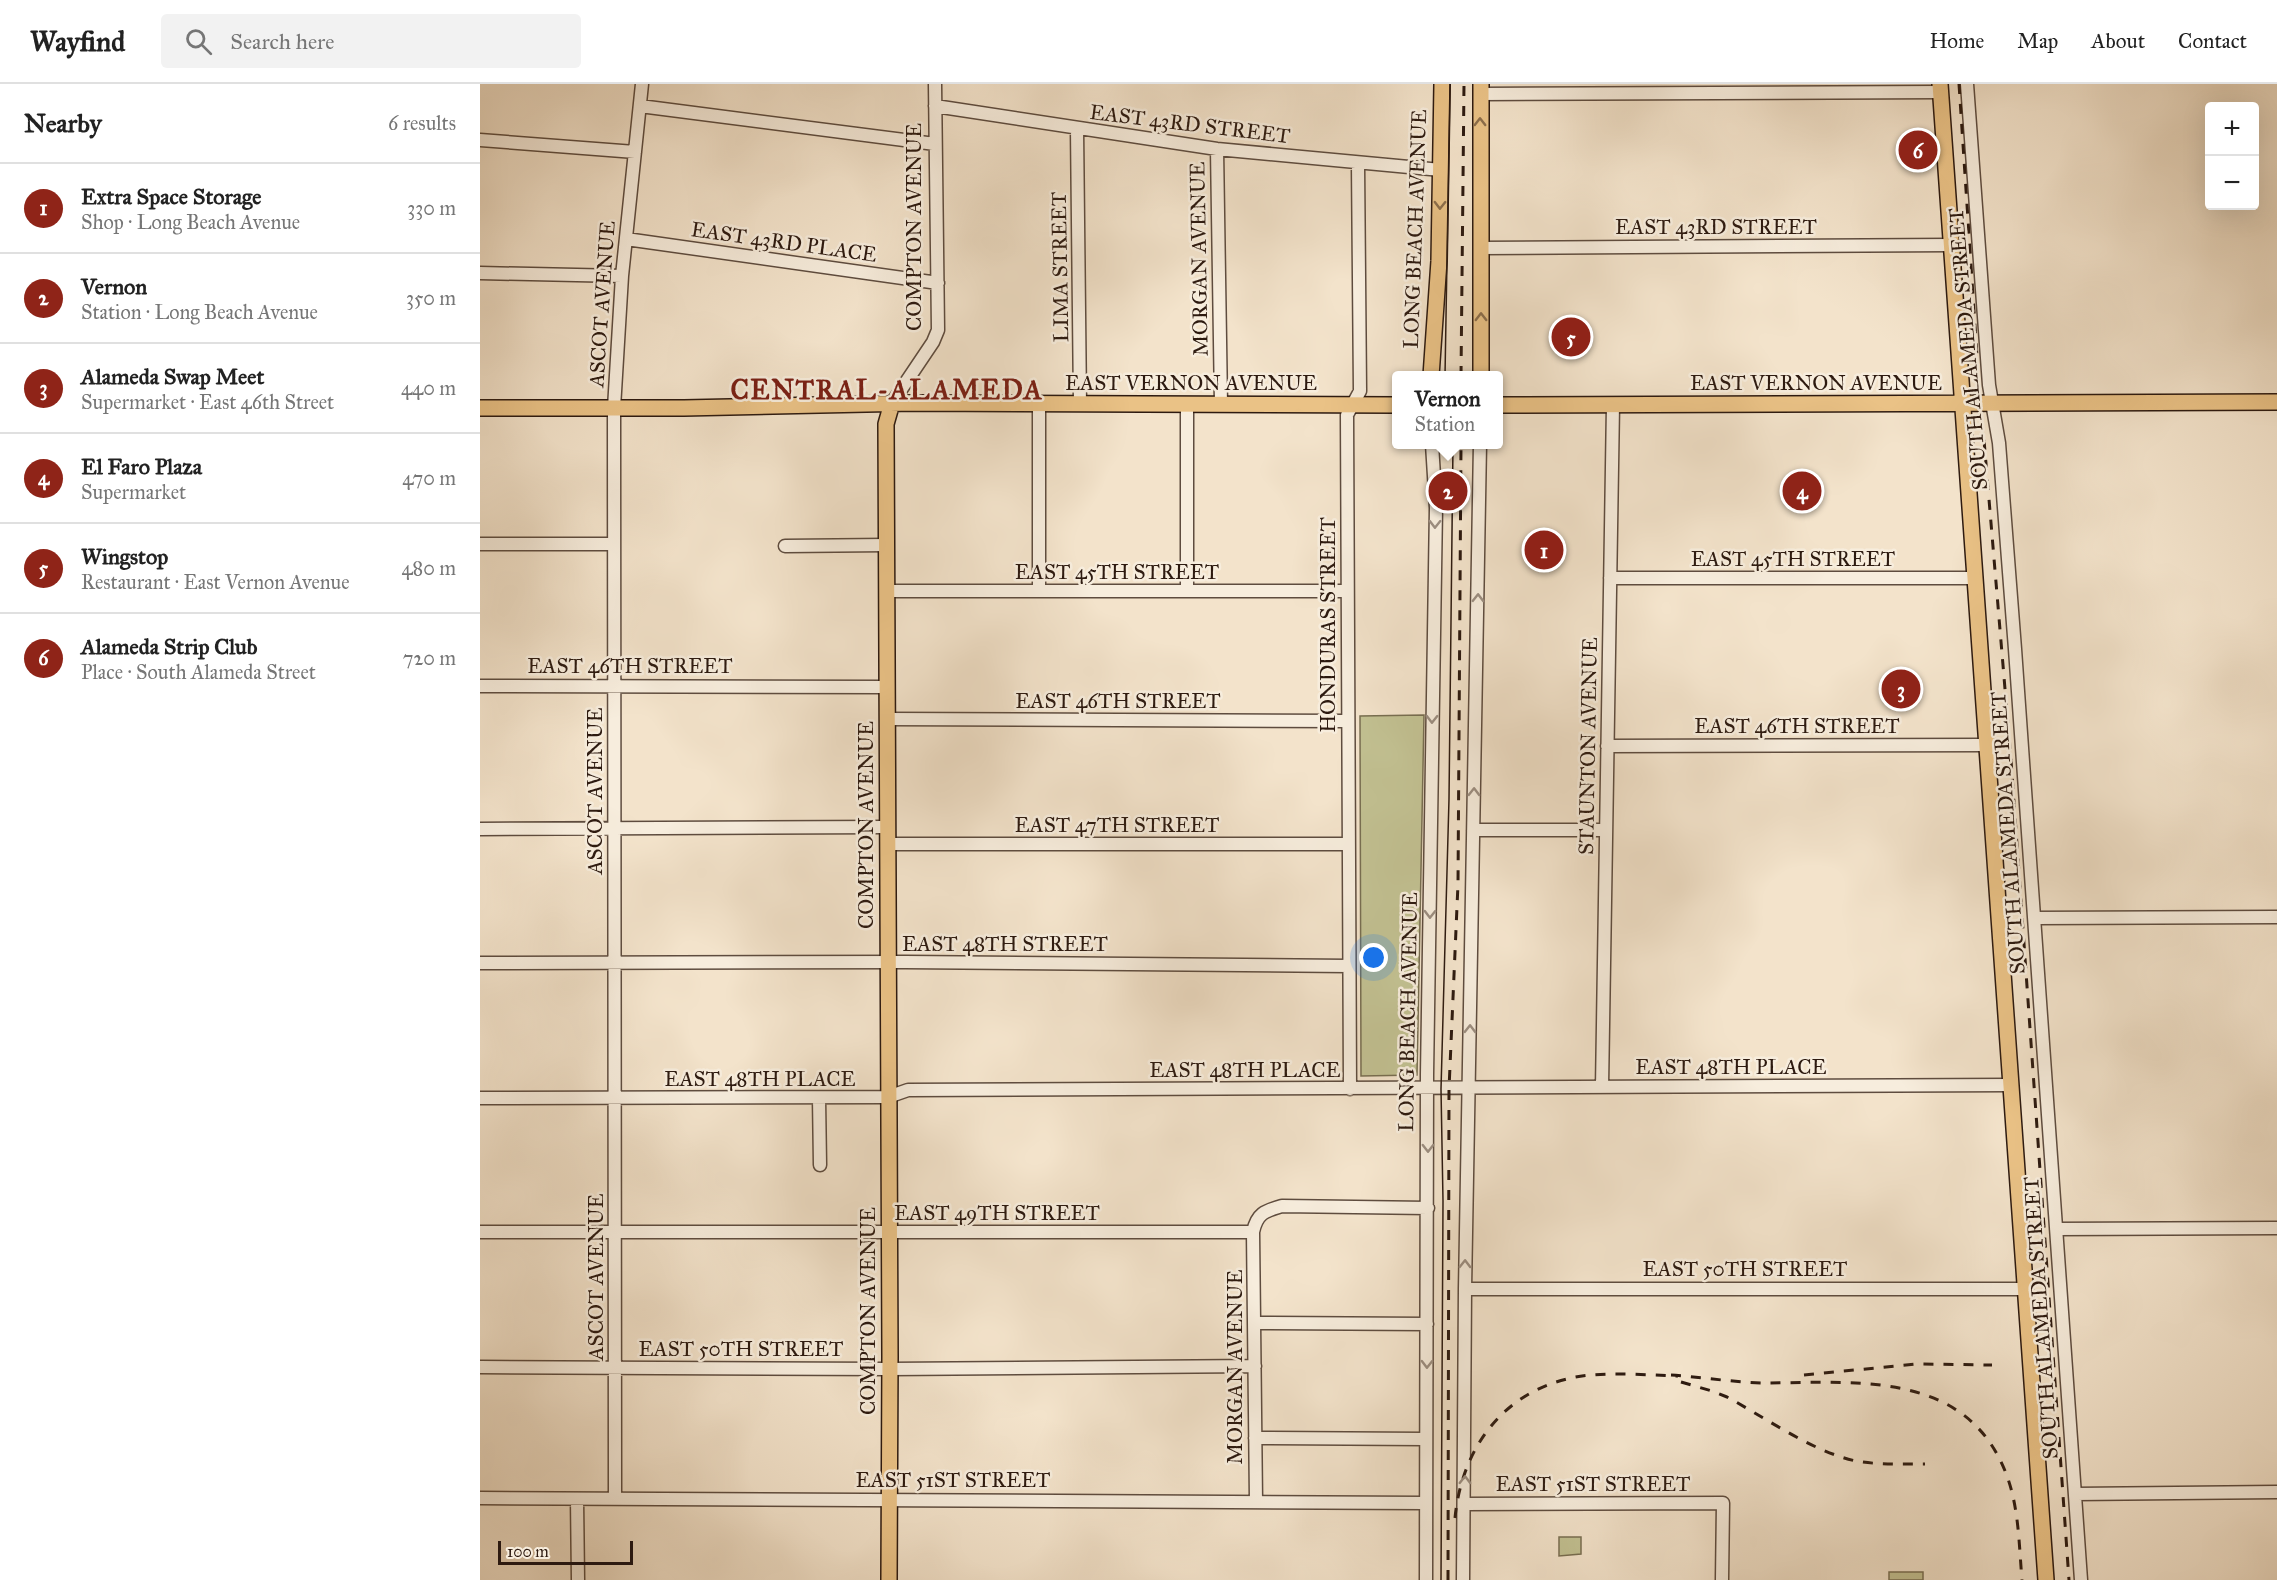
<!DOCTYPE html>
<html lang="en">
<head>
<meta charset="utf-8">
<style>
	:root { --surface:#fff; --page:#f2f2f2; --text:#222; --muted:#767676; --line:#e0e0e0; --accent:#8f2418 }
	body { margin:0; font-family:"IM FELL Great Primer",serif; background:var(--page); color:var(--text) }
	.controls { position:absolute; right:18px; top:18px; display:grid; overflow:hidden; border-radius:6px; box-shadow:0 6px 24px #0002 }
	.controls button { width:54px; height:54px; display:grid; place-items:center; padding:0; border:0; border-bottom:2px solid var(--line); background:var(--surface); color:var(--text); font:30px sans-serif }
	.scale { position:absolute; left:18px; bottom:15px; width:135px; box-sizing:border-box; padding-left:6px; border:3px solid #2d1a10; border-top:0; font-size:16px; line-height:21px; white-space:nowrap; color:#2d1a10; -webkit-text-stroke:4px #f7eddd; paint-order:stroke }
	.you { position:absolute; left:894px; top:874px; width:21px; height:21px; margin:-15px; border:4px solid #fff; border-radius:50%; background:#1a73e8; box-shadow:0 0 0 9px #1a73e833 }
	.badge { display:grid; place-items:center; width:39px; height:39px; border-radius:50%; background:var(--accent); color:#fff; font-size:20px; font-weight:700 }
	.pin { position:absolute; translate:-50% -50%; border:3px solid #fff; box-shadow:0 2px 6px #0006 }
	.popup { position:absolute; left:912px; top:287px; width:111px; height:78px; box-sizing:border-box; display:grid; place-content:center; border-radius:6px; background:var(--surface); filter:drop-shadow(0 2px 4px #0005); font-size:20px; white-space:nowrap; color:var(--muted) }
	.popup b { font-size:22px; color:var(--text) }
	.popup::after { content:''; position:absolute; left:50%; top:100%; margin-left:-12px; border:12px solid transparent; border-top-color:var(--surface) }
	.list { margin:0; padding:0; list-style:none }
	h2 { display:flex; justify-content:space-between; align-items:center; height:78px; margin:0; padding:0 24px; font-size:26px }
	h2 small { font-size:20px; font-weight:400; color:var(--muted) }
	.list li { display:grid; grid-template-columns:39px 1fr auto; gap:18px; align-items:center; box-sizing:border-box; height:90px; padding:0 24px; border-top:2px solid var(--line) }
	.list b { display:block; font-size:22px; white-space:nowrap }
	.list p { margin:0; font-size:20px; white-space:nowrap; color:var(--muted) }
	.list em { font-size:20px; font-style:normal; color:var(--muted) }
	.icon { flex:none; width:33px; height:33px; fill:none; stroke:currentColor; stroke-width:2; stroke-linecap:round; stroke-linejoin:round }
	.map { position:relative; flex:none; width:1797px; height:1496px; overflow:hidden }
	header { display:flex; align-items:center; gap:36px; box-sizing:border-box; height:84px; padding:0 30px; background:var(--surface); border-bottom:2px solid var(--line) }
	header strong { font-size:28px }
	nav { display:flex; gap:33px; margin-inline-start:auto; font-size:21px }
	.search { width:420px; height:54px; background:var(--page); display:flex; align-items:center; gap:15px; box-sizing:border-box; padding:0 21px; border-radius:6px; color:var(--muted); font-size:22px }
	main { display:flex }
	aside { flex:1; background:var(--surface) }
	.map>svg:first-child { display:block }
	.green { fill:#c2c192; stroke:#786e51; stroke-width:1.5 }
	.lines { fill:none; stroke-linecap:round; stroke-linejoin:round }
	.minor-casing { stroke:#5e4c3f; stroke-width:15 }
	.major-casing { stroke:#2d1a10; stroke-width:18 }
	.minor { stroke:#f7eddd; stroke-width:12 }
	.major { stroke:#eac286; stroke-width:15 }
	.tram { stroke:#2d1a10; stroke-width:1.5 }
	.rail { stroke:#2d1a10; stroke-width:3; stroke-dasharray:10 10; stroke-linecap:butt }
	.oneway { stroke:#8c6e4b }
	.oneway2 { stroke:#9c8e81 }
	.labels { text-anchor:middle; stroke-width:5; stroke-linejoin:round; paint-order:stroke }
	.street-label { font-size:21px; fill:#2d1a10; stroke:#f7eddd }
	.district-label { font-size:27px; font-weight:bold; letter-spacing:1.5px; fill:#7a1f14; stroke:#f7eddd }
</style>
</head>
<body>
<header>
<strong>Wayfind</strong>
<div class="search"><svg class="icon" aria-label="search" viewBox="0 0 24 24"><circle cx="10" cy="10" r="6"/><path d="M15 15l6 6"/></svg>Search here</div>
<nav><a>Home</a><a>Map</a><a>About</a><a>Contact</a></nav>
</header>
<main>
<aside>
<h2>Nearby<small>6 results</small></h2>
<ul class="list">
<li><span class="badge">1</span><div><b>Extra Space Storage</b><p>Shop · Long Beach Avenue</p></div><em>330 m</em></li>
<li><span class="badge">2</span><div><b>Vernon</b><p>Station · Long Beach Avenue</p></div><em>350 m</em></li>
<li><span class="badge">3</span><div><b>Alameda Swap Meet</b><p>Supermarket · East 46th Street</p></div><em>440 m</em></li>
<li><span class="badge">4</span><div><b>El Faro Plaza</b><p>Supermarket</p></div><em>470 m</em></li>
<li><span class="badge">5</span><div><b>Wingstop</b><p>Restaurant · East Vernon Avenue</p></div><em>480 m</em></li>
<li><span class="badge">6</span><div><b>Alameda Strip Club</b><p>Place · South Alameda Street</p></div><em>720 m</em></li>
</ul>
</aside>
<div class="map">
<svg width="1797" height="1496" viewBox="0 0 1797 1496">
	<rect width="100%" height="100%" fill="#f3e3cb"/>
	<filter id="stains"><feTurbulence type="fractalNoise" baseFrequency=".00333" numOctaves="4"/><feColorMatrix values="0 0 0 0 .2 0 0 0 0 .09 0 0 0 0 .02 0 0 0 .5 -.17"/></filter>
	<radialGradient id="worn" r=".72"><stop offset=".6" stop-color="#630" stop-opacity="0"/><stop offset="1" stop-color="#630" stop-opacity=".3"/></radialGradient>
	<path class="green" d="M944,631l-7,360 -56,1 -1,-360z
		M1079,1453h22v17l-22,2z
		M1409,1488h34v8h-34z"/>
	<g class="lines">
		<g class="minor-casing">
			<path id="minor" d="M1487,0l22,301 10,58 16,206 66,931
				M1000,10l461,-2
				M160,22l295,38
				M455,22l282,43 224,21
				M597,45l3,275
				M0,56l155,12
				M737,65l4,255
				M146,155l312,44
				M1001,164l471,-3
				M0,189l142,3
				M412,319l41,-61 5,-12 -3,-246
				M559,319v188
				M0,460h133
				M305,462l102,-1
				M1130,494h366
				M407,507h460
				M707,507v-187
				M0,602l408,1
				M407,635l461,2
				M1127,662l380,-1
				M0,745l407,-2
				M993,746h133
				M407,760h461
				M1555,834l242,-1
				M0,879l425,-1 444,4
				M1122,1003l11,-682
				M870,1005l-3,-674 13,-24 -2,-227
				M0,1014l408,-1 20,-7 1103,-5
				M339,1014l1,67
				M1576,1145l221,-1
				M0,1148h773c4,-19 12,-21 29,-26l146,2
				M773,1148l3,269
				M985,1205h560
				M775,1239l172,1
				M0,1283l410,2 365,-3
				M775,1354l170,1
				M1595,1410l202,-2
				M0,1414l945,5
				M97,1415l1,81
				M135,1415l-1,-1091 8,-132 20,-192
				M984,1420l259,-1 -1,77
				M946,1496l1,-506 9,-566 -4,-64
				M983,1496l2,-291 15,-845"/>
		</g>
		<g class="major-casing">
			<path id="major" d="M1460,0l106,1496
				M951,292l8,-115 3,-177
				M1001,292v-292
				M1019,321l778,-3
				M0,324h204l229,-5 484,2
				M409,1496l1,-224 -4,-932 6,-21"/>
		</g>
		<use href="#minor" class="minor"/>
		<use href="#major" class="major"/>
		<path class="tram" d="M965,292l5,-292
			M961,1496l2,-379 -2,-112 8,-290 4,-355"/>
		<path class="rail" d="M1479,0l18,272
			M981,292l3,-292
			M1504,356l27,320 58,820
			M1191,1291c30,2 60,7 91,8 92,0 205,-15 245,93 12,33 12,69 15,104
			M1324,1291l112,-11 76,1
			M1201,1298l31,9 15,6c39,21 86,55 129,64 23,4 46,3 69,3
			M975,1434c7,-73 52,-131 127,-142 31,-4 65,-1 96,0
			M968,1496l1,-491 9,-205 3,-440"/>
	</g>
	<defs><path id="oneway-chevron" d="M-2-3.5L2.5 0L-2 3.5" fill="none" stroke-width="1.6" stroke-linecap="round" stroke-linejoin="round" transform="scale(1.5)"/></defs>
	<g class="oneway">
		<use href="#oneway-chevron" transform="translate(1000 38) rotate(-90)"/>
		<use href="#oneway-chevron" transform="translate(960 121) rotate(91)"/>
		<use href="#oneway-chevron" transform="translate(1001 233) rotate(-90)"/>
	</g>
	<g class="oneway2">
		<use href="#oneway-chevron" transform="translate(955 440) rotate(91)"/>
		<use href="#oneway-chevron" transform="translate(998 514) rotate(-89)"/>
		<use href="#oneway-chevron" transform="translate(952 635) rotate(91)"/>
		<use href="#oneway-chevron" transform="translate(994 708) rotate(-89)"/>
		<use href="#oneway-chevron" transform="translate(950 830) rotate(91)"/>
		<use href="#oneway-chevron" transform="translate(990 945) rotate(-89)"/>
		<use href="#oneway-chevron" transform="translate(948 1064) rotate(90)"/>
		<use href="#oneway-chevron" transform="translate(985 1180) rotate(-89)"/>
		<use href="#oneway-chevron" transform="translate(947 1280) rotate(91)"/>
		<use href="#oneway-chevron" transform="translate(985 1396) rotate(-89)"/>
	</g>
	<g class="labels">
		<g class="street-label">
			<text transform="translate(710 40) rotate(7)" y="7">EAST 43RD STREET</text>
			<text transform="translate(434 143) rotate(-90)" y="7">COMPTON AVENUE</text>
			<text x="1236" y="150">EAST 43RD STREET</text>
			<text transform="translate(935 145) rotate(-88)" y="7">LONG BEACH AVENUE</text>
			<text transform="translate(304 158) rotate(8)" y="7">EAST 43RD PLACE</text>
			<text transform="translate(719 175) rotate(-91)" y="7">MORGAN AVENUE</text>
			<text transform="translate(580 183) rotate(-91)" y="7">LIMA STREET</text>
			<text transform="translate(122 220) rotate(-86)" y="7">ASCOT AVENUE</text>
			<text transform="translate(1488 265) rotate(-95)" y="7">SOUTH ALAMEDA STREET</text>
			<text x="711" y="306">EAST VERNON AVENUE</text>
			<text x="1336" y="306">EAST VERNON AVENUE</text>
			<text x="1313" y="482">EAST 45TH STREET</text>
			<text x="637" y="495">EAST 45TH STREET</text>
			<text transform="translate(848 541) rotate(-90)" y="7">HONDURAS STREET</text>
			<text x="150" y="589">EAST 46TH STREET</text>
			<text x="638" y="624">EAST 46TH STREET</text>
			<text x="1317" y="649">EAST 46TH STREET</text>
			<text transform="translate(1108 662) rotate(-89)" y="7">STAUNTON AVENUE</text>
			<text transform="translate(115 707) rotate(-90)" y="7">ASCOT AVENUE</text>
			<text transform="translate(386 741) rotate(-90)" y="7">COMPTON AVENUE</text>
			<text x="637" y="748">EAST 47TH STREET</text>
			<text transform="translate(1528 749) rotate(-94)" y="7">SOUTH ALAMEDA STREET</text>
			<text x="525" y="867">EAST 48TH STREET</text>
			<text transform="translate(928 928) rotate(-89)" y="7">LONG BEACH AVENUE</text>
			<text x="1251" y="990">EAST 48TH PLACE</text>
			<text x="765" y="993">EAST 48TH PLACE</text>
			<text x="280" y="1002">EAST 48TH PLACE</text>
			<text x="517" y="1136">EAST 49TH STREET</text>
			<text x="1265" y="1192">EAST 50TH STREET</text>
			<text transform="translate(116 1193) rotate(-90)" y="7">ASCOT AVENUE</text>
			<text transform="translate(388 1227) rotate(-90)" y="7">COMPTON AVENUE</text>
			<text transform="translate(1561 1234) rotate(-94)" y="7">SOUTH ALAMEDA STREET</text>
			<text x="261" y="1272">EAST 50TH STREET</text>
			<text transform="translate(755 1283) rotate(-90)" y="7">MORGAN AVENUE</text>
			<text x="473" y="1403">EAST 51ST STREET</text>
			<text x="1113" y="1407">EAST 51ST STREET</text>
		</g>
		<g class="district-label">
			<text x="407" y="315">CENTRAL-ALAMEDA</text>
		</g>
	</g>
	<rect width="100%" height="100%" filter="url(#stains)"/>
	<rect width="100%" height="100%" fill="url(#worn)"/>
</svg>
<div class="controls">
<button>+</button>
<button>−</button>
</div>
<div class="scale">100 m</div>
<div class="you"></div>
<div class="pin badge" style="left:1064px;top:466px">1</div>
<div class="pin badge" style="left:968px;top:407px">2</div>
<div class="popup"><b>Vernon</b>Station</div>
<div class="pin badge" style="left:1421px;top:605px">3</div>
<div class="pin badge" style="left:1322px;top:407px">4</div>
<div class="pin badge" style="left:1091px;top:253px">5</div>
<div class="pin badge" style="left:1438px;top:66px">6</div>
</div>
</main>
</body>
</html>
